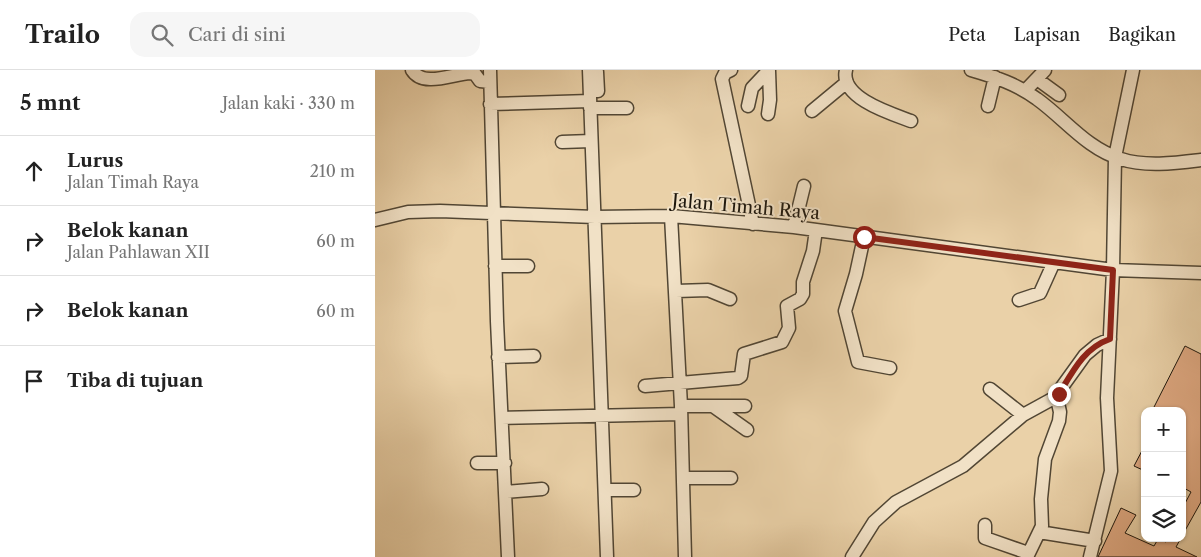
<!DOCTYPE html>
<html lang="id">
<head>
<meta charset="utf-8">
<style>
	:root { --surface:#fff; --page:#f6f6f6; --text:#222; --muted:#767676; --line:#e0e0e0 }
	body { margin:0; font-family:"Libre Caslon Text",serif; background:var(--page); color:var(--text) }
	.controls { position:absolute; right:15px; bottom:15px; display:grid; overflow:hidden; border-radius:10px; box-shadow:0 1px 4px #0004 }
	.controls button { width:45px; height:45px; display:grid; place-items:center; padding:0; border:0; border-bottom:1px solid var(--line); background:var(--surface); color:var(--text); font:25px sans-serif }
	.stop { position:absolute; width:15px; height:15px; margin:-11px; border:4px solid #8f2418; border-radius:50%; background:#fff }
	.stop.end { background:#8f2418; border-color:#fff; box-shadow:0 1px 5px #0008 }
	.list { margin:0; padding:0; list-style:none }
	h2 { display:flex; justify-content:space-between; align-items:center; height:65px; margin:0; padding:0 20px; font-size:21px }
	h2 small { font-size:16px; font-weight:400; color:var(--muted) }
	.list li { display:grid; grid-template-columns:32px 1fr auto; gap:15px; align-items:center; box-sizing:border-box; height:70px; padding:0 20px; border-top:1px solid var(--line) }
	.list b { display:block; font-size:19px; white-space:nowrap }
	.list p { margin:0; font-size:16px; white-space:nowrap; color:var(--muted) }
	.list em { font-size:16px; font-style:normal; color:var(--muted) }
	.icon { flex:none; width:28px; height:28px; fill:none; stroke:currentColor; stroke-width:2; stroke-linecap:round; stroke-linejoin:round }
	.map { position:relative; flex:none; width:826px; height:487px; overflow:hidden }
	header { display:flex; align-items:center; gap:30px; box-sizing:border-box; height:70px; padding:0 25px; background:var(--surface); border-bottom:1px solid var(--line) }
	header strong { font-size:24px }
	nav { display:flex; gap:28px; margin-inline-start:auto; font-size:18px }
	.search { width:350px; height:45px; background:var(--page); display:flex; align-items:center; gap:12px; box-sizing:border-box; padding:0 18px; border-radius:15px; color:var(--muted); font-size:19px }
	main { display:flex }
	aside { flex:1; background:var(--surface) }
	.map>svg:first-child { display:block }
	.building { fill:#dea881; stroke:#1e170d }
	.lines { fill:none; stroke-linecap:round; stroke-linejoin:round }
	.minor-casing { stroke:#514634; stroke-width:15 }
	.minor { stroke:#f1e1c6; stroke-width:12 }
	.route { stroke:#8f2418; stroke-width:6 }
	.labels { text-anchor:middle; stroke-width:4; stroke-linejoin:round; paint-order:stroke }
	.street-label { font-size:18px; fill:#1e170d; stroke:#f1e1c6 }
</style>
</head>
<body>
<header>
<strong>Trailo</strong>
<div class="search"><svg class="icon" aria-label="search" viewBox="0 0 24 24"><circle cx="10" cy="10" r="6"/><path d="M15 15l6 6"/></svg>Cari di sini</div>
<nav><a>Peta</a><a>Lapisan</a><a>Bagikan</a></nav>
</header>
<main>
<aside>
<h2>5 mnt<small>Jalan kaki · 330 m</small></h2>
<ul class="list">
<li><svg class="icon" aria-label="ahead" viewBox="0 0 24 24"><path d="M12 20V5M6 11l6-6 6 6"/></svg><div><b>Lurus</b><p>Jalan Timah Raya</p></div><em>210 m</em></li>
<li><svg class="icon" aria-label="right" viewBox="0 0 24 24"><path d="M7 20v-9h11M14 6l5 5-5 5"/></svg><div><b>Belok kanan</b><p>Jalan Pahlawan XII</p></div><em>60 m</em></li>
<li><svg class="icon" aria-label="right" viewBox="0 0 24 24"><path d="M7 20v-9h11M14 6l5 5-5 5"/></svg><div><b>Belok kanan</b></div><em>60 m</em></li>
<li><svg class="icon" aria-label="arrive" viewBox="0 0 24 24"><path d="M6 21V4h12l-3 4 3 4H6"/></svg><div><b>Tiba di tujuan</b></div></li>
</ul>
</aside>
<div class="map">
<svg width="826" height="487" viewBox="0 0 826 487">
	<rect width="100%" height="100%" fill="#ead1a8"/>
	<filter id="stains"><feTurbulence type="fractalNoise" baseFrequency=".004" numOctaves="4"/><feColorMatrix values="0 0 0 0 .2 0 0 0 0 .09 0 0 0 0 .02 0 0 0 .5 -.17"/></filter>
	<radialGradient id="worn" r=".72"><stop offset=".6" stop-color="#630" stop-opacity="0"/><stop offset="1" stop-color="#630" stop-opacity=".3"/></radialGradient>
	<path class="building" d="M810,276l16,8v148l-19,34v-27l9,-17 -9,-5v-76h-30z
		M770,375v26l-11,-5z
		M746,438l15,7 -11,18 29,13 4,-7 8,3 2,-4h13l-5,9 21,10h-99z"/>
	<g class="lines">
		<g class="minor-casing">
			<path id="minor" d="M37,0c11,18 41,4 58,3l5,1 5,7 10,1
				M115,0l7,251 11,236
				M214,0l18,487
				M217,0l5,2 1,19
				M356,0l-6,3 -3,6 31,145
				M471,0c-7,28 46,44 65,51
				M596,0c24,7 46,14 66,29 28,20 50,50 84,60 24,8 55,4 80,1
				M662,9l22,16
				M650,21l20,-21
				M115,34l100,-3
				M373,36l4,-18 17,-18
				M613,36l7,-29
				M215,38h37
				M437,41l35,-29
				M393,44l2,-14 -1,-29
				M187,72l29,-1
				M296,146l10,190 4,151
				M0,150l33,-8 32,-1 155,6 76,-1 123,11 319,43 88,3
				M419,157l10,-41
				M489,167l-8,37 -11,37 13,51 32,6
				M120,196h33
				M301,221l32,-1 22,9
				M644,230l21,-7 14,-31
				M123,287l36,-1
				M270,316l93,-8 3,-2 3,-22 38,-12 7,-14 -2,-22 13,-7 3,-5v-12l10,-31 3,-21
				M615,319l33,26
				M306,336h64
				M338,336l34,24
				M127,348l179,-4
				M102,393h28
				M308,408h48
				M231,420h28
				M130,422l37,-3
				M610,455v13l43,15
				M664,462l56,9
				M477,487l22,-35 22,-20 67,-36 60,-51 31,-17 31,-43 12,-10 13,-6
				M652,487l15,-31 -1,-27 4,-40 14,-38 1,-9 -2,-9 -4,-5
				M715,487l21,-86 -4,-73 6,-128 2,-113 18,-87"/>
		</g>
		<use href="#minor" class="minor"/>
	</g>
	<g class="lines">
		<path class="route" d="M489,167l249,33 -3,69c-26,9 -37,32 -51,55"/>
	</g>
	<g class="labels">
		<g class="street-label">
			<text transform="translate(371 137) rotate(5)" y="6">Jalan Timah Raya</text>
		</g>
	</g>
	<rect width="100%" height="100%" filter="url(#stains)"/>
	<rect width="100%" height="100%" fill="url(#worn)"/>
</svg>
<div class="controls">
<button>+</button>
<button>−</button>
<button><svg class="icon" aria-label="layers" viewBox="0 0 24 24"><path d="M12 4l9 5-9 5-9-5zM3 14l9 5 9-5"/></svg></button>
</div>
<div class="stop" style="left:489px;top:167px"></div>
<div class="stop end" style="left:684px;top:324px"></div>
</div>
</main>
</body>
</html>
